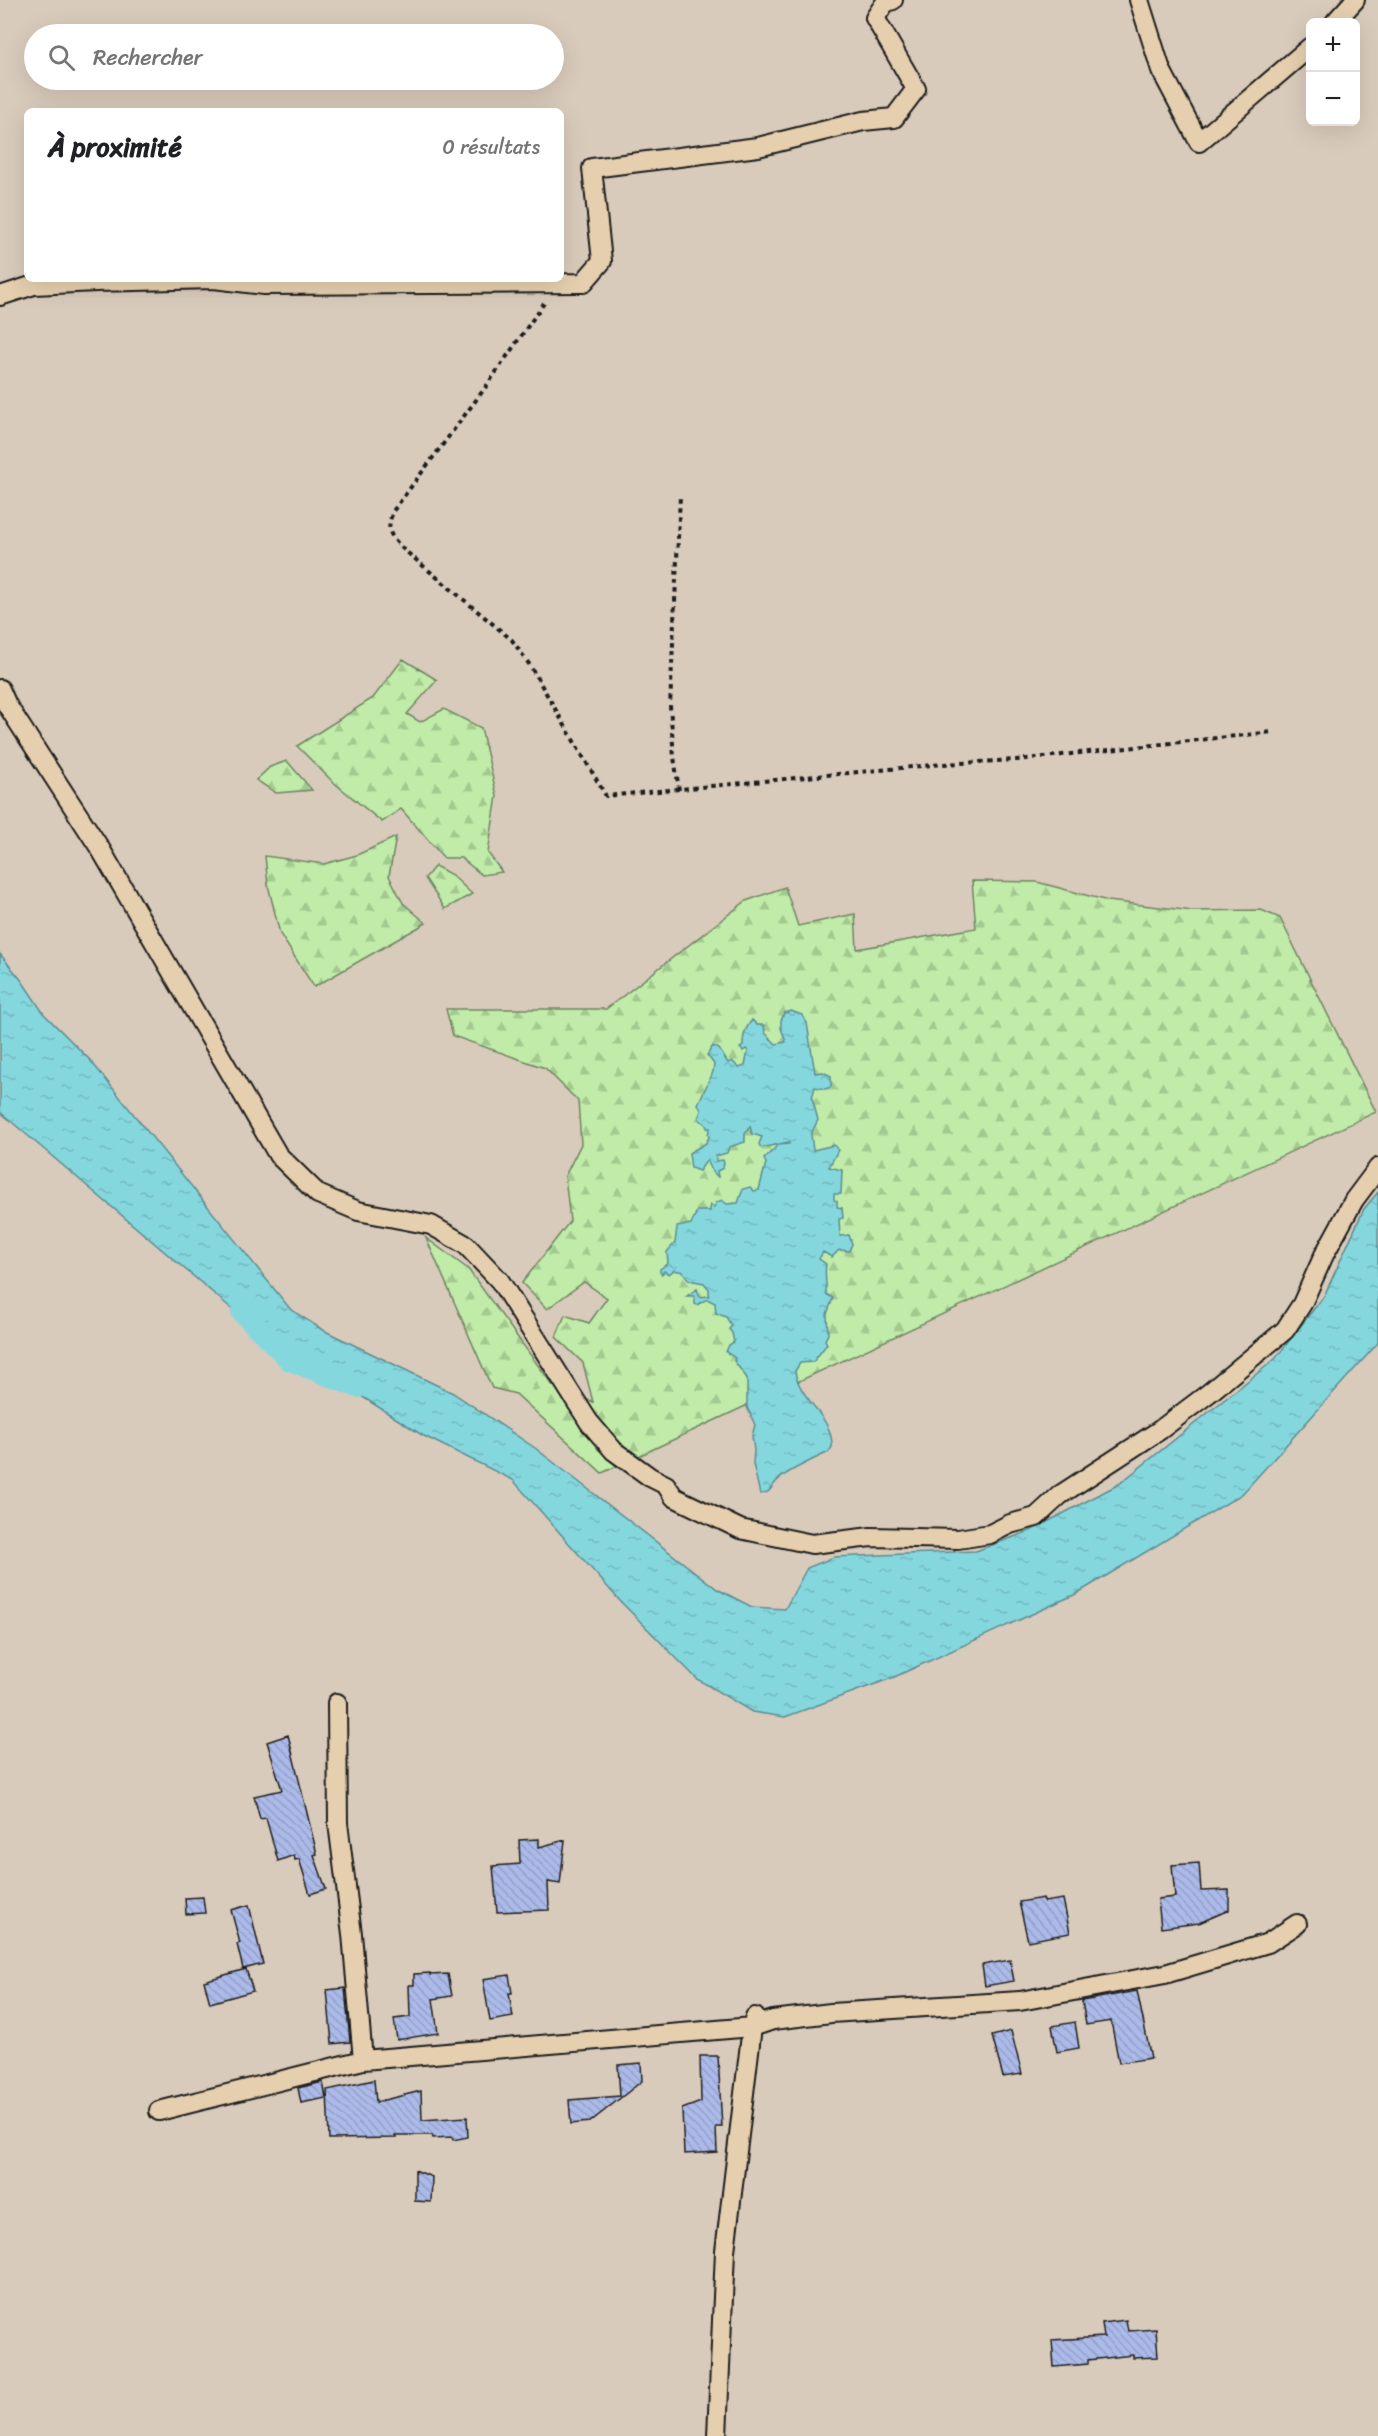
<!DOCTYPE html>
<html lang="fr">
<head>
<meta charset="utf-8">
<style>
	:root { --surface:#fff; --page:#f2f2f2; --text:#202124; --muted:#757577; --line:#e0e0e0 }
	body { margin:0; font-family:Sriracha,sans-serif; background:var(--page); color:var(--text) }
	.controls { position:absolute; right:18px; top:18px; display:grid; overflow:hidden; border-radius:9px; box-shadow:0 6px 24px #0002 }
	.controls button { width:54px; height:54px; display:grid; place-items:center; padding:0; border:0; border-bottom:2px solid var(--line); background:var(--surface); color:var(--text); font:30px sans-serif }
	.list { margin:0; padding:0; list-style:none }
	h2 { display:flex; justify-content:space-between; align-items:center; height:78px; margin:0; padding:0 24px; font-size:26px }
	h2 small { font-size:20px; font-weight:400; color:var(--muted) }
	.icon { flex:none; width:33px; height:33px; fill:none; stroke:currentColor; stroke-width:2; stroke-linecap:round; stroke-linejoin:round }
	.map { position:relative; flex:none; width:1378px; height:2436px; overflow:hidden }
	.search { position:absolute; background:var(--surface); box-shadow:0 6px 24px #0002; left:24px; top:24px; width:540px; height:66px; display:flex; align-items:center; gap:15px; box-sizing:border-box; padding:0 21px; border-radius:33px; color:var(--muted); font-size:22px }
	.panel { position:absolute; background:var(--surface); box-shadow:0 6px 24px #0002; left:24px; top:108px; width:540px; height:174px; border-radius:9px }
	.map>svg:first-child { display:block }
	.forest { fill:url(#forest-firs); stroke:#6e8462; stroke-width:1.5 }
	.water { fill:url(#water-ripples); stroke:#5b8c90; stroke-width:1.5 }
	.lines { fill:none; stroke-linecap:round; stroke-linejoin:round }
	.canal { stroke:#85d7de; stroke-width:22 }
	.building { fill:url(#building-back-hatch); stroke:#1c1c1c; stroke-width:1.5 }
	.street-casing { stroke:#1c1c1c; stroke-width:22 }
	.path { stroke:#1c1c1c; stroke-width:4; stroke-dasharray:4.5 4.5; stroke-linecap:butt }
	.street { stroke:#e5cfaf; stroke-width:18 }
</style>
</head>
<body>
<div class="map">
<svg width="1378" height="2436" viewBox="0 0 1378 2436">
	<defs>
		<pattern id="forest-firs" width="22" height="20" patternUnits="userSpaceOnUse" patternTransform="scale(1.5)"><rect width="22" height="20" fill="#c0eba8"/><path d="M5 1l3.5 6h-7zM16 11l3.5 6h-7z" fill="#a4c990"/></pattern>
		<pattern id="water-ripples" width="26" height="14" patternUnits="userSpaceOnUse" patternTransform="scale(1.5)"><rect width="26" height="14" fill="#85d7de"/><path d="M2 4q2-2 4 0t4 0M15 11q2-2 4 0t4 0" fill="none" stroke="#72b8be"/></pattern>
		<pattern id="building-back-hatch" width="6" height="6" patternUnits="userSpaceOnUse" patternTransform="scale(1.5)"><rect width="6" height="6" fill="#abbae9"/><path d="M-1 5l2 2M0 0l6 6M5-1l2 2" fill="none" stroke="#939fc7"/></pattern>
	</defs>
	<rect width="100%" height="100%" fill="#d9cbbb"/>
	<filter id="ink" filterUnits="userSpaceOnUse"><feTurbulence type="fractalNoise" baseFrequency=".0167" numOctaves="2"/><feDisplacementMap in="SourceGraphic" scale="12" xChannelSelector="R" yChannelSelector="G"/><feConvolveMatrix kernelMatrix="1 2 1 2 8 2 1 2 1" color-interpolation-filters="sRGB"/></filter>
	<g filter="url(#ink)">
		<path class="forest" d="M403,659l34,21 -30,34 13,8 24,-13 37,19 16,68 -9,57 14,19 -20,3 -21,-17h-17l-43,-49 -19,13 -50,-41 -35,-35 76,-48z
			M287,761l25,29 -36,3 -20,-13 14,-13z
			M396,837l-7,39 14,27 23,20 -112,64 -34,-53 -12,-49 -3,-29 59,8 33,-9z
			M435,866l17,9 20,19 -27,15 -20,-31z
			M972,881l65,1 71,19 85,10 68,-1 19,8 96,194 -774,361 -86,-79 -24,-6 -66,-150 42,31 85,117 40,16 -10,-39 -27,-26 9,-22 24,8 18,-25 -23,-16 -37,27 -25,-26 48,-62 -5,-45 16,-32 -3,-43 -33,-33 -92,-32 -7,-27h160l140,-108 39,-14 13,39 57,-12 2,35 119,-21z"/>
		<path class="water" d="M0,954l22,27 22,33 46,46 201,250 32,20 130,63 82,55 182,141 35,18 33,2 22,-41 27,-11 142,-6 54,-20 89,-47 156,-125 49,-63 40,-87 14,-17v151l-136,151 -166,100 -184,84 -107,39 -33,-5 -55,-33 -77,-78 -107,-121 -91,-45 -170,-109 -252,-214z
			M791,1011l11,4 5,8 8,50 8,-1 8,4v11l-6,2 -10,-2 -3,11 6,22 -7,14 2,16 21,-5 4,5 -9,17 13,3 -1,24h-7v6l3,1v6l5,1 1,10 -4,1 1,17 9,-1 3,9 -3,7 -10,-1 -7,7 -9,-5 -4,7 7,5c-2,11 1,19 0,30l7,4 -6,16 1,20 -3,6 2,4 -14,18 -13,1 -5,8c4,29 38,45 37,76l-3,5c-13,6 -42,19 -51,28 -8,7 -7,14 -18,14l-7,-30 1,-14 -2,-14 3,-11 -8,-18v-29l-13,-17 1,-3 -9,-6 3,-7 5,-3 -2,-9 -3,-4 3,-3 -6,-9 -10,-4 -1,-10 -8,-4 -10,6 -2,-1 -1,-8h-7l10,-7 3,8 9,-1v-7l-5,-6 -15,-3 -6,-8 -9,-2 -5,4 -5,-3 -2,3 -2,-2v-3l8,-6 -1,-11 8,-9 2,-16 14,-3 6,-13h13v-6l4,2 3,-5 5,-2 5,4 11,-1 5,-14 7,-2 4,4 5,-1 7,-27 -2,-4 14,-14 11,-1v-2l-28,6 -2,-4 3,-7 -10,-3 -2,-8 -5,8v8l-16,5 -2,6 -11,3v5l7,-1 1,3 -1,5 -6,3 1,6 -6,-6 -5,-11 -8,11 -8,-3 -2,-15 17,-10 3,-6 -1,-3 2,-6h-3l-1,-3 -7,-6 2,-9 -3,-6 15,-32 1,-8 -7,-9 6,-9 6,3 9,14 4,-2 7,7 6,-2 3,-15 -2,-2 -3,2 -3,-3 3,-2c0,-11 2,-17 9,-26l5,5h7l1,8 11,11 10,-2 -5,-14v-7l3,-8z"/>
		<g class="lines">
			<path class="canal" d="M242,1312l48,48 68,27"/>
		</g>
		<path class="building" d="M288,1735l29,119 -3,1 12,34 -16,5 -11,-35 -4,1 -1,-5 -16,6 -12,-43 -6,1 -6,-23 28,-6 -15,-48z
			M539,1839v8l26,-7 -5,44 -12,-2 1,28 -52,2 -4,-46 27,-2 -1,-24z
			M1199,1863l2,28 28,-1v20l-30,13 -38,5 -3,-29 17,-2 -3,-32z
			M203,1897l2,16 -19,1 -1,-16z
			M1043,1898l1,4 19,-3 7,34 -42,8 -9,-39z
			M249,1905l14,59 -20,5 -6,-25 3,-1 -9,-33z
			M1010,1960l4,21 -29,5 -3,-21z
			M246,1969l7,22 -43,12 -6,-22z
			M430,1973v2l18,-1 4,22 -19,3 5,34 -41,7 -3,-21 16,-2 -1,-32h5v-11z
			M509,1975l3,18h-3l4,24 -23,4 -7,-42z
			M345,1988l5,54 -18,2 -5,-54z
			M1137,1991l14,67 -32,5 -8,-42 -25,4 -4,-24z
			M1075,2022l4,26 -22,4 -5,-26z
			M1011,2031l11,43 -19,3 -11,-41z
			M700,2056h18l4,71h-6l1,25 -33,2 -2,-45 19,-7z
			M641,2063l1,18 -52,41 -19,2 -2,-24 51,-4 -2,-31z
			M374,2080l2,22 45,-11 1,29 45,-3 1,20 -15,3 -1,-3 -19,1 -1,-3h-37l1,3 -67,1 -2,-49z
			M323,2082l3,16 -25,5 -3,-15z
			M415,2170l17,7 -1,25 -16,-1z
			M1126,2320l2,11 28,-2 2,28 -25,1v-3l-45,5v4l-34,3 -2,-27 52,-3 -2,-14z"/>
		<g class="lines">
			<g class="street-casing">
				<path id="street" d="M1139,0l22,70 38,72 111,-95
					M1335,22l20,-22
					M0,296l34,-11 62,-3 118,-3 50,6 319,-2 19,-22 -10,-93 166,-21 105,-26 31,-3 22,-29 -41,-71 10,-15 8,-3
					M0,689l7,16 94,145 177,305 40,39 40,17 73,14 35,20 34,36 89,141 25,29 36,26 16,8 8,12 66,32 72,15 59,-7 87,2 32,-5 20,-10 26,-7 24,-22 100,-65 49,-37 76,-63 17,-26 22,-49 30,-55 24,-32
					M337,1703l1,120 14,111 11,126
					M159,2111l204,-51 389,-33 21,-7 58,-7 189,-12 145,-27 103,-31 29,-19
					M717,2436l8,-185 27,-224 3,-10"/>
			</g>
			<path class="path" d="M544,303l-59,85 -92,123c-7,20 -4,23 10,38l109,91 17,24 77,132 337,-32 74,-4 255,-28
				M679,790l-5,-33 -4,-51 10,-210"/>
			<use href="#street" class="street"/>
		</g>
	</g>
</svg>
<div class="controls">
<button>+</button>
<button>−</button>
</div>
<div class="search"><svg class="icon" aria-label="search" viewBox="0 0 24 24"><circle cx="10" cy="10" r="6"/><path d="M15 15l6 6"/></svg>Rechercher</div>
<section class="panel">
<h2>À proximité<small>0 résultats</small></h2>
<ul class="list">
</ul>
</section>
</div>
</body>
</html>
